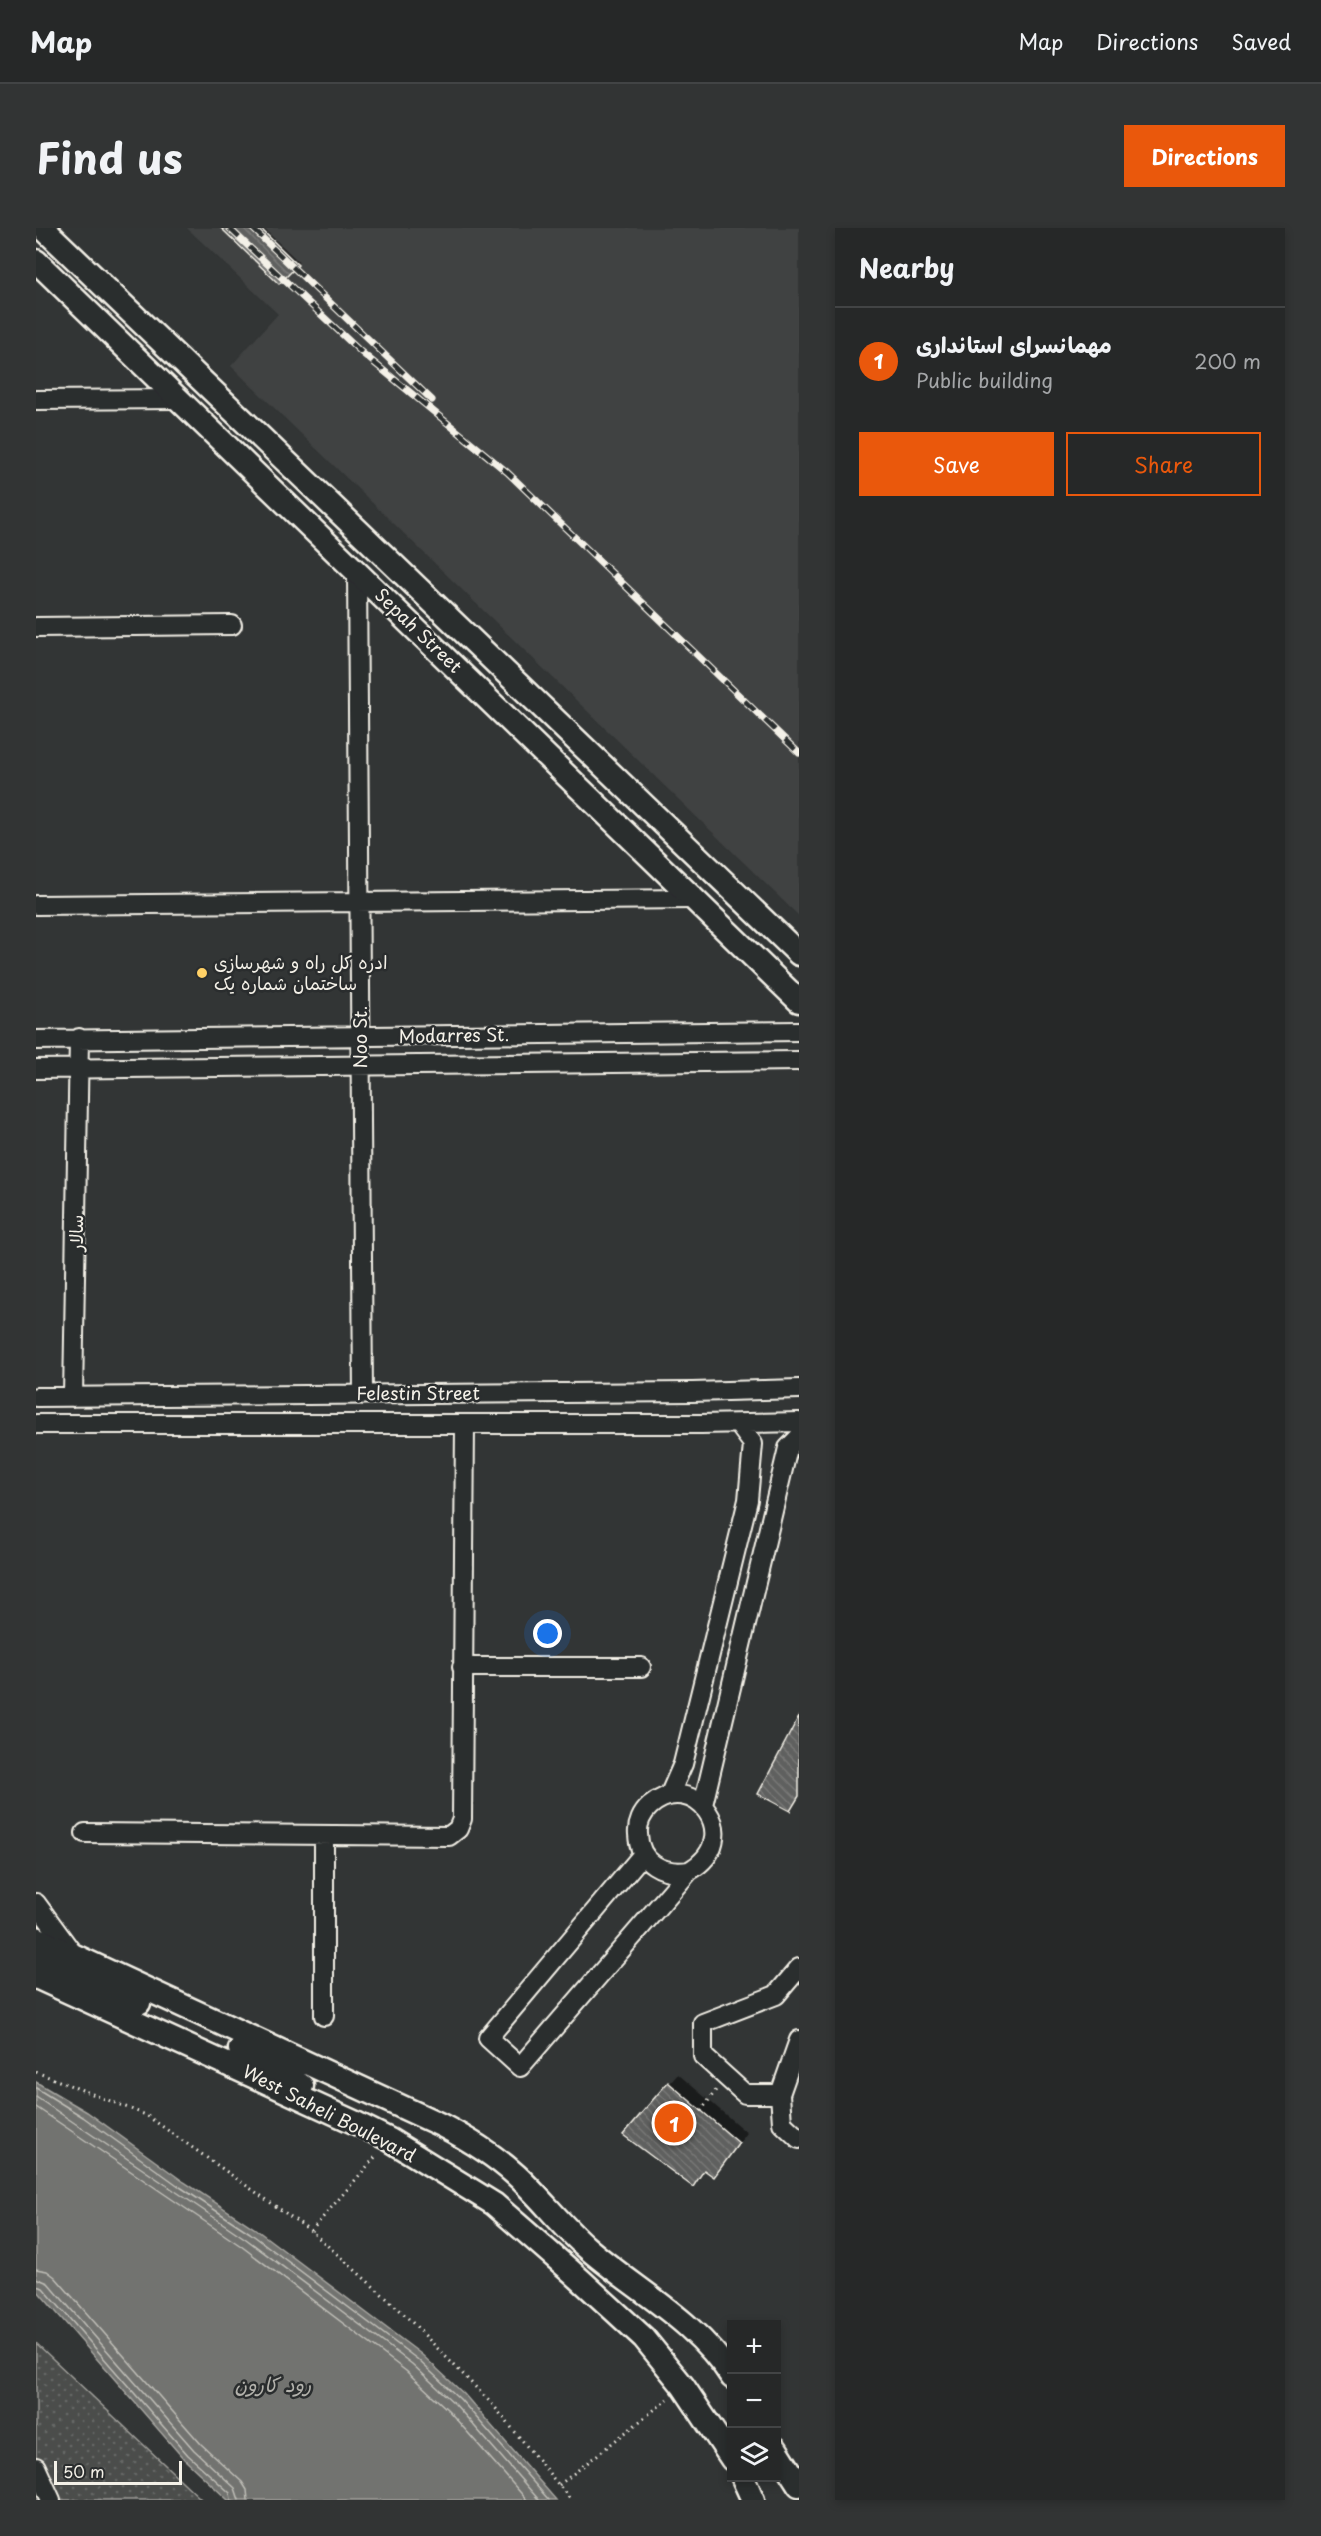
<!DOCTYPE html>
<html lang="en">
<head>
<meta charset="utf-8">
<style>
	:root { --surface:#262828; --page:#323434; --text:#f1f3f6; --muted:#a4a6a8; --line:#424445; --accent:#ea580c }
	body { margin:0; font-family:"Playpen Sans","Playpen Sans Arabic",sans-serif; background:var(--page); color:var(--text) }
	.controls { position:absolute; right:18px; bottom:18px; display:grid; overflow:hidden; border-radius:0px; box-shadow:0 3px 9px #0003 }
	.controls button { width:54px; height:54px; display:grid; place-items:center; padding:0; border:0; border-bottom:2px solid var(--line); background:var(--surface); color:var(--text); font:30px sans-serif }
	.scale { position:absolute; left:18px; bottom:15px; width:128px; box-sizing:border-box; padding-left:6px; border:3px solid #f4f1e8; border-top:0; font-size:16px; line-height:21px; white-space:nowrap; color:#f4f1e8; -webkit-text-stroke:4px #2a2d2e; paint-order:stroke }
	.you { position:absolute; left:512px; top:1406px; width:21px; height:21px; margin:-15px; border:4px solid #fff; border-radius:50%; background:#1a73e8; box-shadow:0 0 0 9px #1a73e833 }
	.badge { display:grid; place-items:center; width:39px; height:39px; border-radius:50%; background:var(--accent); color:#fff; font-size:20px; font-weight:700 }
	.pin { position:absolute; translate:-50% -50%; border:3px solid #fff; box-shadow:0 2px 6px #0006 }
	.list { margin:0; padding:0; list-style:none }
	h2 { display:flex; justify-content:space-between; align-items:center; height:78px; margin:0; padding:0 24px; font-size:26px }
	h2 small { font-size:20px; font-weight:400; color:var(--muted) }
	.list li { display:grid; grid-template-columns:39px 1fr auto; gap:18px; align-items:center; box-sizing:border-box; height:108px; padding:0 24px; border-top:2px solid var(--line) }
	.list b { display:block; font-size:22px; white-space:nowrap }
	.list p { margin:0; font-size:20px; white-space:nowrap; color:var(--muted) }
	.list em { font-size:20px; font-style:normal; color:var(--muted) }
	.actions { display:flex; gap:12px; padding:18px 24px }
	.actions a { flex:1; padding:14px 0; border:2px solid var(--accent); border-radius:0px; text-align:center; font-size:21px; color:var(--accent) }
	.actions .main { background:var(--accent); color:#fff }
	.icon { flex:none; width:33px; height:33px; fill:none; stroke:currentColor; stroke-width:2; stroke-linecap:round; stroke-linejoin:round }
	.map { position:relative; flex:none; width:763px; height:2272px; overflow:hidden; border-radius:0px }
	header { display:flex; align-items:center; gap:36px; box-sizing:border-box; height:84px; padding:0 30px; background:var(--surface); border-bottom:2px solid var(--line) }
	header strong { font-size:28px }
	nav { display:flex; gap:33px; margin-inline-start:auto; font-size:21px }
	.intro { display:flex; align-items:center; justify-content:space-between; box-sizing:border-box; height:144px; padding:0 36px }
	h1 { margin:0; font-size:42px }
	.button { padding:15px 27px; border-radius:0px; background:var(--accent); color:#fff; font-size:21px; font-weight:700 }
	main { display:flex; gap:36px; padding:0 36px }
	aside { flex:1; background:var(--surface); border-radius:0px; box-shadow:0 3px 9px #0003 }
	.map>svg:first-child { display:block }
	.built { fill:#404242 }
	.park { fill:url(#park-dots); stroke:#a09f9a; stroke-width:1.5 }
	.water { fill:#727370; stroke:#a6a5a0; stroke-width:1.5 }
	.shadow { fill:#0007 }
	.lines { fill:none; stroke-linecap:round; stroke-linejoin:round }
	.shore { stroke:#c0bfb8; stroke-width:1.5 }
	.building { fill:url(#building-back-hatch); stroke:#f4f1e8; stroke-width:1.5 }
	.minor-casing { stroke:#f4f1e8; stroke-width:22 }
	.major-casing { stroke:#f4f1e8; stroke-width:27 }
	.path { stroke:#f4f1e8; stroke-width:3; stroke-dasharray:1.5 4.5; stroke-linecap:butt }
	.minor { stroke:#2a2d2e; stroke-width:18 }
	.major { stroke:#2a2d2e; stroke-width:22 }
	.rail-casing { stroke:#f4f1e8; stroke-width:7 }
	.rail { stroke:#2a2d2e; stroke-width:4.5; stroke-dasharray:14; stroke-linecap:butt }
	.poi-dot { fill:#ffd166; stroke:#2a2d2e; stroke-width:2 }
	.labels { text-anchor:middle; stroke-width:5; stroke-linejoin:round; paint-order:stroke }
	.street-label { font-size:18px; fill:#f4f1e8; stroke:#2a2d2e }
	.poi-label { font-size:18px; fill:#f4f1e8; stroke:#2a2d2e; text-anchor:start }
	.water-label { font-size:20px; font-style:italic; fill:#b3b2ac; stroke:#2a2d2e }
</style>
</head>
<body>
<header>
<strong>Map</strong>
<nav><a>Map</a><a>Directions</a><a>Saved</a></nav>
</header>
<div class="intro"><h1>Find us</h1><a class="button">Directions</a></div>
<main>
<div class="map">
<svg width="763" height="2272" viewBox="0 0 763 2272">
	<defs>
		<pattern id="park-dots" width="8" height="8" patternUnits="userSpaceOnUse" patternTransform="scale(1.5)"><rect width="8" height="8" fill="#4b4d4c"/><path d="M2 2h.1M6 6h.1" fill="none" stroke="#666766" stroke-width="1.8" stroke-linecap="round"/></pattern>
		<pattern id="building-back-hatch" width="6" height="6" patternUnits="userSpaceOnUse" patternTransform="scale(1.5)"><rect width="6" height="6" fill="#5f605f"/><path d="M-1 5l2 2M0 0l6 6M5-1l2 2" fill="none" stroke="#777776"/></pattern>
	</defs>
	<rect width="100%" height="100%" fill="#323535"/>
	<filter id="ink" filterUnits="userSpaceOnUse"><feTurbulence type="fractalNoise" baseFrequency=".0167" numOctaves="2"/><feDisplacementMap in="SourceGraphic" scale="12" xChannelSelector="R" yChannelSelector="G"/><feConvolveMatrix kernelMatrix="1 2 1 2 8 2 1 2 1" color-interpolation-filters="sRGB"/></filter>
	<g filter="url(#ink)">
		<path class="built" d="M151,0h612v688l-568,-550 47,-52z"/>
		<path class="park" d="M0,2115l166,157h-166z"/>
		<path class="water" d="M0,1854l51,30 97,70 70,46 167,126 43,40 92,106h-328l-44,-41 -148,-170z"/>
		<path class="shadow" d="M187,0h40l36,34 -20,20z
			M642,1846l69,59 -33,42 -8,-6 -14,16 -67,-50z"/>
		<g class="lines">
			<path class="shore" d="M0,1860l47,29 97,70 70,46 167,126 43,40 89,101
				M0,1869l210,142 166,125 43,40 84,96
				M0,1879l205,139 165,125 42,39 79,90
				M0,2041l11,2 8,6 146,167 41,38 5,8 1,10
				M0,2050l12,5 146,167 41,38 4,12
				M0,2058l7,2 145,167 42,38 1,7"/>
		</g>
		<path class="building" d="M185,0h39l38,37 -19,19z
			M763,1488v80l-9,15 -32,-17z
			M632,1854l71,61 -25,34 -10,-7 -11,17 -70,-52z"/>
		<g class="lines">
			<g class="minor-casing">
				<path id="minor" d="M0,172l142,-1
					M321,344l6,823
					M0,399l196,-2
					M0,677l658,-6
					M0,812l763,-9
					M0,841l763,-8
					M0,1169l656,-5 107,-3
					M37,1169l6,-359
					M0,1196h665l98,-2
					M426,1439h179
					M633,1568l14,-32 65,-264 5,-56 -15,-20
					M667,1577l85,-357 11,-11
					M49,1605l364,3 9,-7 4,-10 3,-395
					M288,1607v181
					M607,1626l-155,184 32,29 169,-196c58,-33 4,-103 -39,-65 -8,7 -13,18 -12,28 1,29 25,41 51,37
					M0,1675l38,52
					M763,1740l-23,27 -73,28v33l42,38h35l19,-54
					M744,1866l2,29 17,16
					M0,2239l15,33"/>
			</g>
			<g class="major-casing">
				<path id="major" d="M7,0l756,726
					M0,33l763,740
					M0,1710l405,187c27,14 52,29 75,50 25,23 45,50 70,72 49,43 110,73 146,130
					M0,1731l11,2 92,42
					M0,1749l320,146 34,17 104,64 78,68 72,66 39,48 49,73
					M204,1821l22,9 40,28
					M740,2221l23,36
					M707,2250l10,22"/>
			</g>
			<path class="path" d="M0,1844l110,43 165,116 90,80 92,94 78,95
				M665,1883l15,-21
				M275,2003l66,-76
				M523,2257l109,-86"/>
			<use href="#minor" class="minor"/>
			<use href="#major" class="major"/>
			<g class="rail-casing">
				<path id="rail" d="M193,0l132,124 146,120 292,281
					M216,0l180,172"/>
			</g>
			<use href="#rail" class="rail"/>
		</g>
	</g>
	<circle class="poi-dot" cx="166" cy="745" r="6"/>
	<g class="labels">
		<g class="street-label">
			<text transform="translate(382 403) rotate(44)" y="6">Sepah Street</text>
			<text transform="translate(418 808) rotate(-1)" y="6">Modarres St.</text>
			<text transform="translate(325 809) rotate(-90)" y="6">Noo St.</text>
			<text transform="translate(41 1005) rotate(-89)" y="6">سالار</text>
			<text x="382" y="1172">Felestin Street</text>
			<text transform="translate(293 1886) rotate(27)" y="6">West Saheli Boulevard</text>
		</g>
		<g class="poi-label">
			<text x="178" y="741">ادره کل راه و شهرسازی<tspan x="178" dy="21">ساختمان شماره یک</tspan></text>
		</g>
		<g class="water-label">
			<text x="237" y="2164">رود کارون</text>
		</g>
	</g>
</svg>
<div class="controls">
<button>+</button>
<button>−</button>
<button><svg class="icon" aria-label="layers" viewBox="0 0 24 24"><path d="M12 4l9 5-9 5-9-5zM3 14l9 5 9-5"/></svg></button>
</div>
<div class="scale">50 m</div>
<div class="you"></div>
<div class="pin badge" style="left:638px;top:1895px">1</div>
</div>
<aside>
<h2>Nearby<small></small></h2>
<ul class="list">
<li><span class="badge">1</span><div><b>مهمانسرای استانداری</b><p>Public building</p></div><em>200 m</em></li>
</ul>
<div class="actions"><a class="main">Save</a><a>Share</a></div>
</aside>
</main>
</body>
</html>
